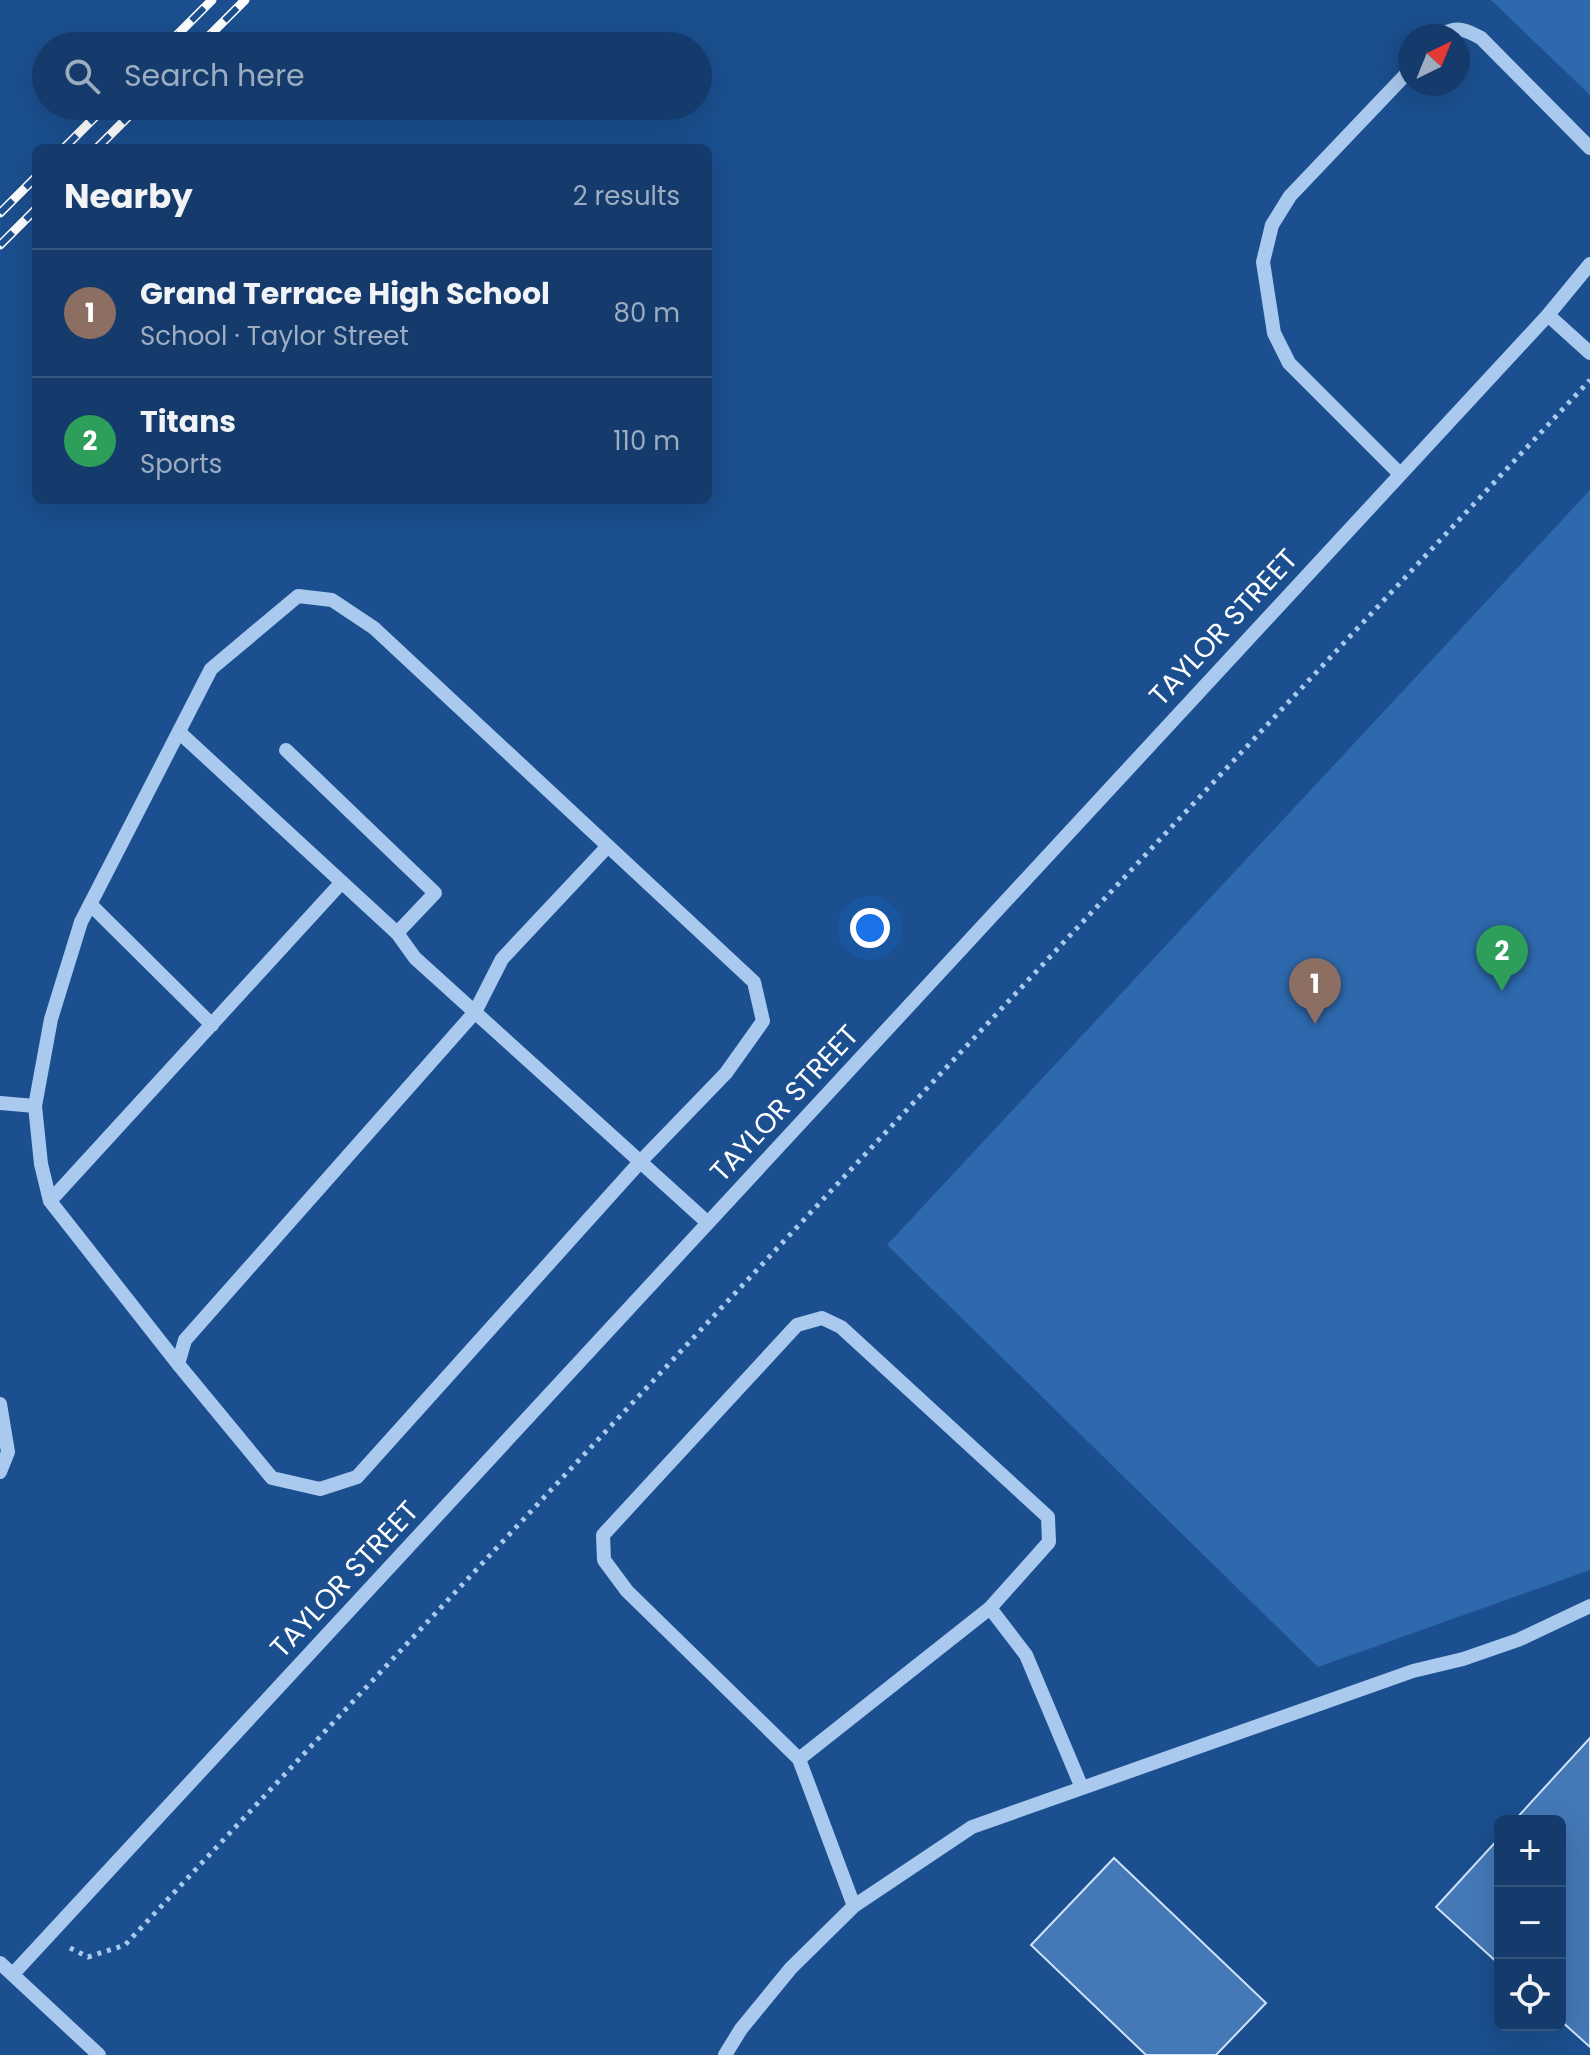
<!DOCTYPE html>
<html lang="en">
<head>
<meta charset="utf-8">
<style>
	:root { --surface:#143b6b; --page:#1d4271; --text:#f1f3f6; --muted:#9dadc1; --line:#33557e; --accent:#ffd166 }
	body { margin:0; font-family:Poppins,sans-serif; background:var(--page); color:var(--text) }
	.controls { position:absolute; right:24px; bottom:24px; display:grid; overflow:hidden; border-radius:12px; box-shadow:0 8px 32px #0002 }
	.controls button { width:72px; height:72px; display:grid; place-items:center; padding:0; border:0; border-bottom:2px solid var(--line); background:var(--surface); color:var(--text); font:40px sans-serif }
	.compass { position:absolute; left:1398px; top:24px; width:72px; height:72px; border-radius:50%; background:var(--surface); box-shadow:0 8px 32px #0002; rotate:43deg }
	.you { position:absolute; left:870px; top:928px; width:28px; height:28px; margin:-20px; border:6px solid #fff; border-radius:50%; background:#1a73e8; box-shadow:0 0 0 12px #1a73e833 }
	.badge { display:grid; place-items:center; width:52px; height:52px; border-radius:50%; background:var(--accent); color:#fff; font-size:26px; font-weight:700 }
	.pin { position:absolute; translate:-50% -66px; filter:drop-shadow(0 2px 4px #0008) }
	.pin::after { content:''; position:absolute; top:42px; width:28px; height:24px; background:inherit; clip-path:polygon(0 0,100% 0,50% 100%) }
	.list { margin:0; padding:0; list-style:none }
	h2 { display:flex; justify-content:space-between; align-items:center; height:104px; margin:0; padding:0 32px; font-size:34px }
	h2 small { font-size:26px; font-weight:400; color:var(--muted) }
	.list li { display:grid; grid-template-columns:52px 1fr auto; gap:24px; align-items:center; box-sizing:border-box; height:128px; padding:0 32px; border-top:2px solid var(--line) }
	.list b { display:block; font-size:30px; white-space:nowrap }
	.list p { margin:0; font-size:26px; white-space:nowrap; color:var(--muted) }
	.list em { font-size:26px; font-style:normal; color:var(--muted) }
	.icon { flex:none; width:44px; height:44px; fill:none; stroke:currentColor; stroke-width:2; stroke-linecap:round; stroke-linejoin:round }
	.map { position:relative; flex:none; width:1590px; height:2055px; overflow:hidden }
	.search { position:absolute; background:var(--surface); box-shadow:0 8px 32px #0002; left:32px; top:32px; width:680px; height:88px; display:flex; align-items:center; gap:20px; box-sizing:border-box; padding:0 28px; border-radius:44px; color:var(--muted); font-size:30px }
	.panel { position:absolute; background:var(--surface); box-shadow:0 8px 32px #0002; left:32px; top:144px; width:680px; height:360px; border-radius:12px }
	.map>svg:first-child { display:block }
	.green { fill:#2e69ad }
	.building { fill:#4478b7; stroke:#cfe3fa; stroke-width:2 }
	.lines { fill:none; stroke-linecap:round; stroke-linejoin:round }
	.path { stroke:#a9c9ee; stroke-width:5; stroke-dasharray:4 6; stroke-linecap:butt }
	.minor { stroke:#a9c9ee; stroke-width:14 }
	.rail-casing { stroke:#fff; stroke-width:9 }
	.rail { stroke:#1b4f8f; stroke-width:6; stroke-dasharray:18; stroke-linecap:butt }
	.labels { text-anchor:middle; stroke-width:7; stroke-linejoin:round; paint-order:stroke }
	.street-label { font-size:28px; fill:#fff; stroke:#1b4f8f }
</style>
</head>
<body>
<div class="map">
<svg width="1590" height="2055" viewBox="0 0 1590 2055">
	<rect width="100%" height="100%" fill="#1b4f8f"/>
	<path class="green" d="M1491,0h99v95z
		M1590,490v1080l-272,97 -431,-422z"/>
	<path class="building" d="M1590,1738v309l-30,-27v-199h-46z
		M1500,1837v128l-64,-58z
		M1114,1858l152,145 -50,52h-70l-115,-110z"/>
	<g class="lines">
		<path class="path" d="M70,1948l18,9 37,-12 1465,-1565"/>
		<path class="minor" d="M1442,36c13,-12 26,-5 39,2l109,110
			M1548,315l42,38
			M1400,474l-111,-111 -15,-30 -11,-71 9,-37 18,-29 120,-126
			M179,732l218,201
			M286,750l149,143 -38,40 18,25 293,265
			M90,904l122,121
			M0,1103l35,3
			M50,1201l292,-319
			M178,1364l-128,-163 -9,-37 -6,-58 16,-87 30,-97 130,-253 87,-73 34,4 42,28 380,354 9,39 -37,52 -86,89 -283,315 -37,12 -48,-11 -94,-114 7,-24 290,-328 27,-53 106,-113
			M0,1404l8,48 -8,20
			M799,1759l191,-151
			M854,1906l-55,-147 -172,-168 -23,-31 -1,-25 194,-210 25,-7 19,9 207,190 1,25 -59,66 36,47 56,133
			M0,1963l99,92
			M13,1974l1535,-1659 42,-51
			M725,2055l16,-26 50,-61 63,-62 118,-79 441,-156 50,-12 55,-19 72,-34"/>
		<g class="rail-casing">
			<path id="rail" d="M166,46l46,-46
				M199,46l46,-46
				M64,148l42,-42
				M97,148l42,-42
				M0,213l36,-36
				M0,245l36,-36"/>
		</g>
		<use href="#rail" class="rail"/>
	</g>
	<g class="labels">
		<g class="street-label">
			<text transform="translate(1223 627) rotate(-47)" y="10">TAYLOR STREET</text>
			<text transform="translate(784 1103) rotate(-47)" y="10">TAYLOR STREET</text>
			<text transform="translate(344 1579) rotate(-47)" y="10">TAYLOR STREET</text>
		</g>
	</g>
</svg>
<div class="controls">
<button>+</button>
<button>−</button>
<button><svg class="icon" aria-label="locate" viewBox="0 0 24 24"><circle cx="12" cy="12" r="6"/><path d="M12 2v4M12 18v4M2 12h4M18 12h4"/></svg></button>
</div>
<svg class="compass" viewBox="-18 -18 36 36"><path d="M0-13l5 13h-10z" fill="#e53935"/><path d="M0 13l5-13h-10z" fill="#9dadc1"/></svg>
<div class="you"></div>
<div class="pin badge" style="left:1315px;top:1024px;background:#8d6e63">1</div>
<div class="pin badge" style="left:1502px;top:991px;background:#2e9e5b">2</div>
<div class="search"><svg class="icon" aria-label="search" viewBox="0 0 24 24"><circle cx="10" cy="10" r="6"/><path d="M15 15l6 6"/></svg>Search here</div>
<section class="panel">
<h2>Nearby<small>2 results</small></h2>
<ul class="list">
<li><span class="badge" style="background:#8d6e63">1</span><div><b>Grand Terrace High School</b><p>School · Taylor Street</p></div><em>80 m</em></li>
<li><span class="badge" style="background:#2e9e5b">2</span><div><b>Titans</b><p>Sports</p></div><em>110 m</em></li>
</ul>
</section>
</div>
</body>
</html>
